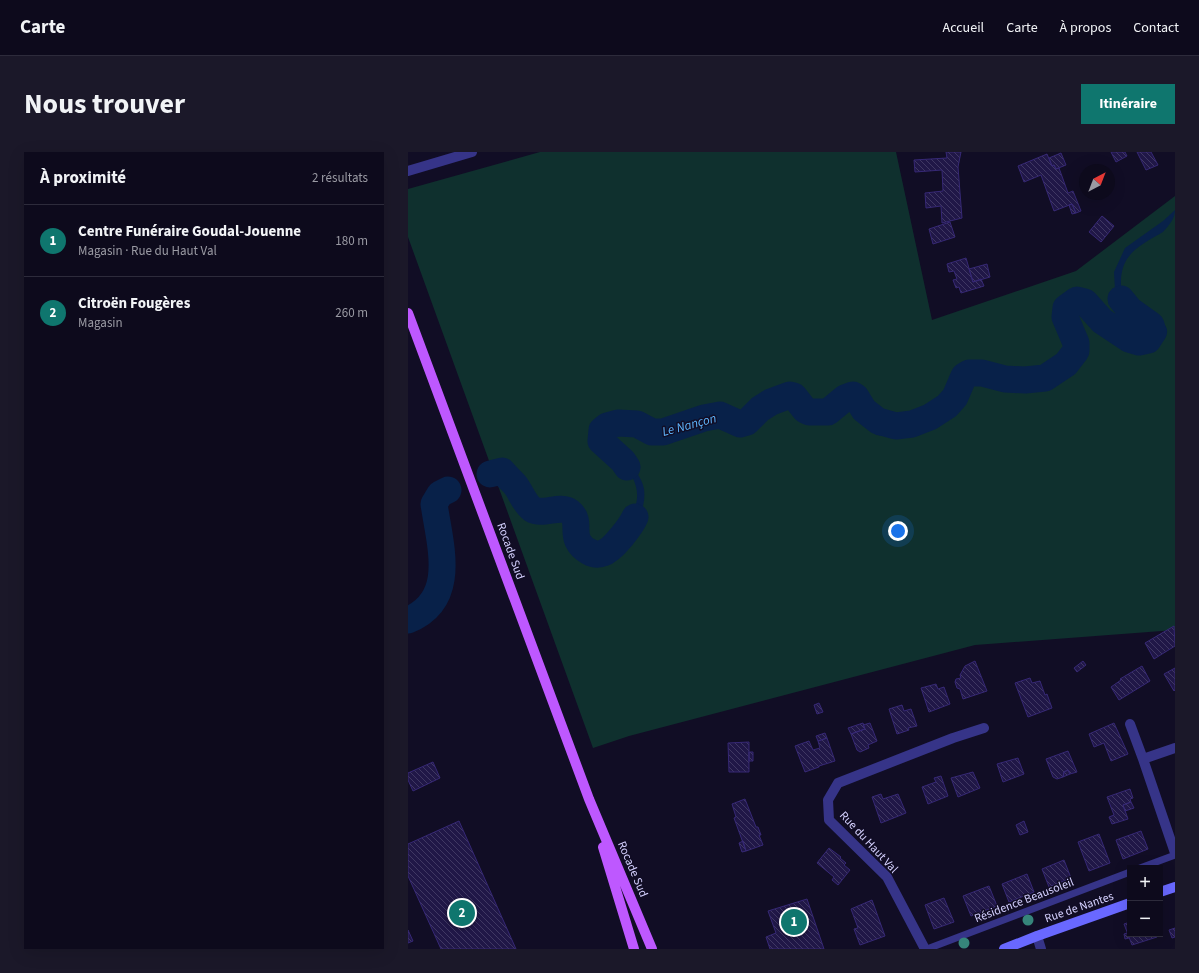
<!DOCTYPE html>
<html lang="fr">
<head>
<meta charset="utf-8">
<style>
	:root { --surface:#0d0a1c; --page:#1b1829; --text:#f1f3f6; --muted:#9a9aa3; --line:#2d2b3b; --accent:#0f766e }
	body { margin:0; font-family:"Source Sans 3",sans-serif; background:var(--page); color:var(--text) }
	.controls { position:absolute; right:12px; bottom:12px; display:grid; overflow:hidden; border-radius:0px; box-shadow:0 4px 16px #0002 }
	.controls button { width:36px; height:36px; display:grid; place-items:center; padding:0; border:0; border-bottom:1px solid var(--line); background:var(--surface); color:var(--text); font:20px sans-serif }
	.compass { position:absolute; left:671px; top:12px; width:36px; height:36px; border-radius:50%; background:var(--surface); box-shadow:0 4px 16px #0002; rotate:42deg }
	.you { position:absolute; left:490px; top:379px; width:14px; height:14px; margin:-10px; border:3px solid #fff; border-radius:50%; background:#1a73e8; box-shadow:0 0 0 6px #1a73e833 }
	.badge { display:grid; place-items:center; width:26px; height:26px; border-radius:50%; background:var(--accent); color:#fff; font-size:13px; font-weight:700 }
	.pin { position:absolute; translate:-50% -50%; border:2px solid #fff; box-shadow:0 1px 4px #0006 }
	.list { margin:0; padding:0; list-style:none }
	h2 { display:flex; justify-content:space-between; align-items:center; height:52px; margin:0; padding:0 16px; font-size:17px }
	h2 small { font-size:13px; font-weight:400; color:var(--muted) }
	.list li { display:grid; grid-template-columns:26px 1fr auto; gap:12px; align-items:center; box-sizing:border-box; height:72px; padding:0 16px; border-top:1px solid var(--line) }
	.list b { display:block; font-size:15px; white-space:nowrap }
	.list p { margin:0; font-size:13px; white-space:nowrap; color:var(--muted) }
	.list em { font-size:13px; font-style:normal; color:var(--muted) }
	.map { position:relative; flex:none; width:767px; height:797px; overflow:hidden; border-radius:0px }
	header { display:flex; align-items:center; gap:24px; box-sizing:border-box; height:56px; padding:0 20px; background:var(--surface); border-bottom:1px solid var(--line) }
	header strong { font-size:19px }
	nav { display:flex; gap:22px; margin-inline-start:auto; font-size:14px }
	.intro { display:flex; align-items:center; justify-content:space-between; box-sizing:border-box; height:96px; padding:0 24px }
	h1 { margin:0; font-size:28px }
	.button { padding:10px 18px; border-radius:0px; background:var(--accent); color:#fff; font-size:14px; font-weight:700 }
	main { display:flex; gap:24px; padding:0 24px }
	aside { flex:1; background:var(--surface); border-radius:0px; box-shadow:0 4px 16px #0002 }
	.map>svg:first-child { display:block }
	.green { fill:#0f302e }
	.water { fill:#082149 }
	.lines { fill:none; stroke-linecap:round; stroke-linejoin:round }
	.river { stroke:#082149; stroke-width:27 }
	.building { fill:url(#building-back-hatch); stroke:#362875 }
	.service { stroke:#363488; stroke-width:7 }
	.minor { stroke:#363488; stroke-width:10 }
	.tertiary { stroke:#363488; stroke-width:10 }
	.secondary { stroke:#6968ff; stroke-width:10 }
	.primary { stroke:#be58ff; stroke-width:10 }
	.tree { fill:#36857b }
	.labels { text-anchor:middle; stroke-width:3; stroke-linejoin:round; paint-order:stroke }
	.street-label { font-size:12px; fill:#d5d1ff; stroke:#110d25 }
	.water-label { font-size:13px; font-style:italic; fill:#5fb7ff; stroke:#110d25 }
</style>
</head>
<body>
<header>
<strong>Carte</strong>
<nav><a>Accueil</a><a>Carte</a><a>À propos</a><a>Contact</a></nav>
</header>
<div class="intro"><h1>Nous trouver</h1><a class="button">Itinéraire</a></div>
<main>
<aside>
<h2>À proximité<small>2 résultats</small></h2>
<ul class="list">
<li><span class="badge">1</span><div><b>Centre Funéraire Goudal-Jouenne</b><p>Magasin · Rue du Haut Val</p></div><em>180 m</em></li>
<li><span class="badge">2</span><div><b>Citroën Fougères</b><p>Magasin</p></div><em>260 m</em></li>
</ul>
</aside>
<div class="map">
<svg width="767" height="797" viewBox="0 0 767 797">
	<defs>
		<pattern id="building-back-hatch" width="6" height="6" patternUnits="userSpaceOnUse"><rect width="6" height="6" fill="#201747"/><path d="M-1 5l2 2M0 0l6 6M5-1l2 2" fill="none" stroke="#403863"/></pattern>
	</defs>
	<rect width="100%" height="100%" fill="#110d25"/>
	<path class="green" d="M132,0h356l36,168 144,-49 99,-75v434l-200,15 -346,91 -36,12 -185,-511v-48z"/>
	<path class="water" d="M767,58c0,9 -6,15 -12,22 -24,14 -43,22 -42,53 0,6 2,16 6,20 9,8 25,3 35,17 2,2 5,5 5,8 1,6 -4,13 -9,15 -17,9 -46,-2 -59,-15 -9,-8 -14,-25 -27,-27l-10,10 19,24 2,8c-11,15 -25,27 -40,37l-16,-2 -21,7 -33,-10h-10c-1,7 0,18 -4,24 -6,11 -49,35 -61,36 -7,0 -16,-1 -22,-2l-22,-25 -3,-9 -3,-3 -21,21 -30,-4 -10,-17 -24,11 -18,18 -15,-3 -12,-6 -10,-1 -56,23c-5,-2 -8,-7 -13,-10 -11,-7 -25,-5 -37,0l-2,6v3c4,5 18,13 24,19 8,8 18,19 20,31 3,22 -12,47 -29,60l-4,-5c28,-33 39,-54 5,-88 -6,-5 -16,-9 -19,-16 -2,-7 1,-11 5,-17l31,-2 20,12 53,-19 13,-2 21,12 17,-18 33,-14 13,19 25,-2 21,-18 8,9 3,9 16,12 18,4 13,-2 24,-10 17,-12 12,-28 10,-2 40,8 34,-3 25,-22 5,-7 -13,-34v-7l16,-10 26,29 8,5 21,11 14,-3 3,-8 3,-4 -25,-16 -9,-12 -3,-8 -1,-18 11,-24 38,-27z"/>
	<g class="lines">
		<path class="river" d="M219,315l-4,-6 -22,-20 1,-11 5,-4 11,-3 19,1 15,8h11l41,-14 16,-3 20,9 7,-2 13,-13 11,-7 19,-7 4,1 11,14 4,2h19l17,-14 8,-3 3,2 8,13 14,11 18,5 16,-2 18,-7 17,-11 8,-9 9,-21 5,-3h13l23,6 20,1 20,-2 21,-14 10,-13v-8l-11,-26 1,-9 11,-8 8,2 17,19 27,18 10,3 9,-2 5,-8 -2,-7 -21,-15 -9,-11
			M82,322l12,-3c4,5 10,10 14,15 5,7 9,18 16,23 11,7 28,-5 38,3 10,8 3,19 8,29 4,8 16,16 25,12 10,-3 28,-27 32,-36
			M0,468c50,-20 32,-75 26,-116l6,-10 8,-4"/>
	</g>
	<path class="building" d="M538,0h15l-3,15 4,51 -20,5 -1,-17 -15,2 -1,-15 18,-2 -1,-21 -27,2 -1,-12 33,-2z
		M703,0h14l2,4 -11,6z
		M729,0h14l7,13 -12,5z
		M653,1l5,12 -10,4 -2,-4 -2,1 -3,-8z
		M639,2l5,12 2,-1 2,4 3,-1 9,25 5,-2 8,20 -5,2 -4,-9 -18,7 -13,-36 -17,7 -6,-16z
		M664,52l4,9 -4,1 -3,-9z
		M694,64l12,10 -13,16 -12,-10z
		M542,70l5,15 -22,7 -4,-15z
		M558,106l7,24 8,-3 3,7 -23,7 -2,-6 -3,1 -3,-8 4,-1 -3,-8 -5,1 -2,-8z
		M579,112l3,13 -17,5 -4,-13z
		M766,474l1,20 -21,13 -9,-16z
		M567,509l12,30 -24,8 -3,-10 -3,-1 -2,-6 1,-3 5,-1 -1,-3 5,-9z
		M675,509l3,4 -9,7 -3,-4z
		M734,514l8,15 -31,19 -8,-13 10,-7 -1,-1z
		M767,516v22l-1,1 -10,-17z
		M622,526l2,5 8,-2 5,14 2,-1 5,14 -24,9 -13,-34z
		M528,532l2,5 6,-2 6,17 -21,8 -8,-24z
		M411,551l4,9 -6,2 -3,-9z
		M494,553l2,6 7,-2 6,17 -9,2 1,2 -12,4 -8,-25z
		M455,571l2,6 -14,5 -3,-6z
		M462,571l7,18 -9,4 1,3 -9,4 -3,-2 -6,-16 14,-5 -2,-4z
		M706,571l14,31 -17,7 -7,-18 -10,4 -5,-13z
		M417,581l2,5 -9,3 -2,-5z
		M419,586l8,23 -16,5v1l-14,5 -10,-26 14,-5 4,9 7,-2 -2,-7z
		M341,590v30h-20l-1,-29z
		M660,599l9,21 -7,2 -2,-4 -4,2 -1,5 -6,2 -4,-2 -7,-18z
		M341,600h4v9h-4z
		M610,606l6,16 -21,8 -6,-18z
		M25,610l7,16 -27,13 -5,-11v-7z
		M660,618l2,4 -7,3 1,-5z
		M565,620l7,16 -22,9 -7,-19z
		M533,624l7,20 -20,8 -6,-17 14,-5 -2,-4z
		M722,637l3,9 -3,1 1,3 -8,3 5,14 -16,5 -3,-7 5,-2 -7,-18z
		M473,642l2,5 15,-5 8,19 -25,10 -9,-26z
		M337,647l11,28h2l3,8h-2l4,10 -17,6 -12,-33 2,-1 -4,-13z
		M723,650l3,6 -9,3 -2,-6z
		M51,669l57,128h-75l-33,-73v-32z
		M616,669l4,11 -8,3 -4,-10z
		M733,679l7,18 -25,10 -7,-19z
		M691,682l11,29 -21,8 -11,-29z
		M335,689l3,10 -4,1 -3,-9z
		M421,696l12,9 -1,1 6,5 -2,2 6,5 -12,15 -6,-5 2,-3 -17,-14z
		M656,708l7,18 -22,9 -7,-18z
		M619,722l7,18 -25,10 -7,-18z
		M581,734l8,20 -26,10 -8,-20z
		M536,746l10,24 -20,7 -9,-24z
		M399,747l17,50h-54l-4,-12 10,-4 -8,-22z
		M464,748l13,36 -25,9 -6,-16 4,-1 -7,-19z
		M722,770v12h26l1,3 -25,8 -8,-21z
		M767,776v9l-3,1 -3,-8z
		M0,778l5,11 -5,2z
		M719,781l2,5 -4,1 -1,-5z"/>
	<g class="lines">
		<path class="service" d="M732,716l35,-13
			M519,797l203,-77"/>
		<path class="minor" d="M722,572l13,35
			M767,596l-32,11 32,94
			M629,784l4,13
			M517,797l-38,-72 -58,-57 -1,-20 10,-17 115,-45 31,-10"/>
		<path class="tertiary" d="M0,19l64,-19"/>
		<path class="secondary" d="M752,740l15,-5
			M596,797l33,-13 93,-33"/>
		<path class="primary" d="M0,161l181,486 63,150
			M195,695l31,102"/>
	</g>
	<g class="tree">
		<circle cx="620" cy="768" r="5.5"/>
		<circle cx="556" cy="791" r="5.5"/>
	</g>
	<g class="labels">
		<g class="street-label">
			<text transform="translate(103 399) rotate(70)" y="4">Rocade Sud</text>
			<text transform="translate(461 690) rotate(47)" y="4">Rue du Haut Val</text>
			<text transform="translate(225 717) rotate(67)" y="4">Rocade Sud</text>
			<text transform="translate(616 748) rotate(-21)" y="4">Résidence Beausoleil</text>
			<text transform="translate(671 755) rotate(-19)" y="4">Rue de Nantes</text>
		</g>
		<g class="water-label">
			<text transform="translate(281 272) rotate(-15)" y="5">Le Nançon</text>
		</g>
	</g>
</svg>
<div class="controls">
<button>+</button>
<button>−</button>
</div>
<svg class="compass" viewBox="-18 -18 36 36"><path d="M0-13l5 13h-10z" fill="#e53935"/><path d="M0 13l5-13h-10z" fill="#9a9aa3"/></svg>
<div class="you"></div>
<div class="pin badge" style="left:386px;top:770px">1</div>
<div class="pin badge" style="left:54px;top:761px">2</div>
</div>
</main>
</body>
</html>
